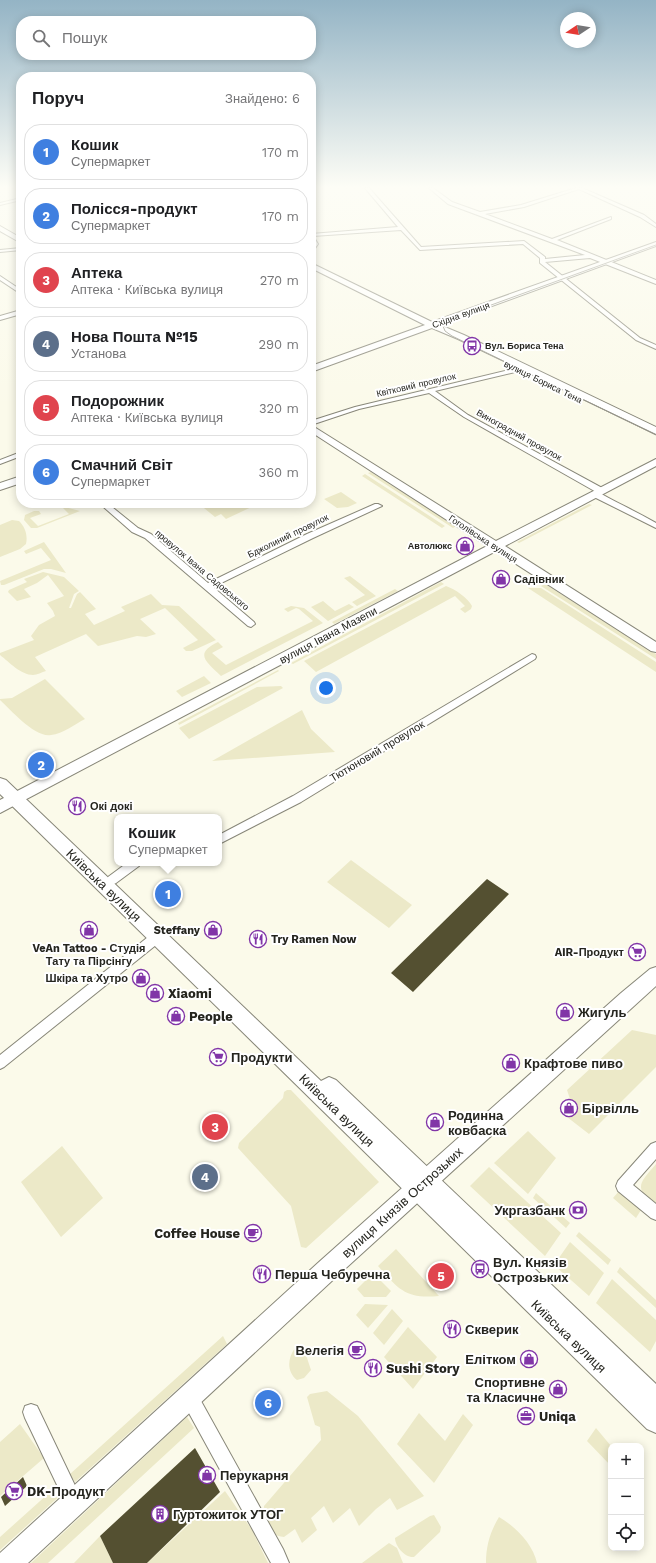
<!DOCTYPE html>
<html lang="uk">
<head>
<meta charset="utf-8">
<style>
	:root { --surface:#fff; --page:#f2f2f2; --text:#202124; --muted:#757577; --line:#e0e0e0; --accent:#111827 }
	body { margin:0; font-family:"Work Sans",sans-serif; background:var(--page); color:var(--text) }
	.controls { position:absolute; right:12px; bottom:12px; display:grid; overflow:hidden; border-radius:8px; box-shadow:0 2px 10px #0003 }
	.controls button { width:36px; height:36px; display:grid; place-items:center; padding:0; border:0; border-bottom:1px solid var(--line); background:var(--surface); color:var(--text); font:20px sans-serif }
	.compass { position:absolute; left:560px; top:12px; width:36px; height:36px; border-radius:50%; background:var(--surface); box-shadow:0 2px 10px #0003; rotate:258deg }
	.you { position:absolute; left:326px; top:688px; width:14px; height:14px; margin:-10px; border:3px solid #fff; border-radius:50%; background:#1a73e8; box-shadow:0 0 0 6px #1a73e833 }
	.badge { display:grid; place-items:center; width:26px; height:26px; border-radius:50%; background:var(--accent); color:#fff; font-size:13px; font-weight:700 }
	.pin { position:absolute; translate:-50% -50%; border:2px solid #fff; box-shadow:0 1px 4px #0006 }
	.popup { position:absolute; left:114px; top:814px; width:108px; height:52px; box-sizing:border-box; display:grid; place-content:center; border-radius:8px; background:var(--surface); filter:drop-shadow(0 1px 3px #0005); font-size:13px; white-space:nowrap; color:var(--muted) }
	.popup b { font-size:15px; color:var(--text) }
	.popup::after { content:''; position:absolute; left:50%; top:100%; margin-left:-8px; border:8px solid transparent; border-top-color:var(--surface) }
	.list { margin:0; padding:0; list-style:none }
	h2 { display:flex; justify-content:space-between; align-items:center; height:52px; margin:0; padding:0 16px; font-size:17px }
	h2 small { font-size:13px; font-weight:400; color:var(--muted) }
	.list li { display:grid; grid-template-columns:26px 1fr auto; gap:12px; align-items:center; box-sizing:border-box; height:56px; margin:0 8px 8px; padding:0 8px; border:1px solid var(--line); border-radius:16px }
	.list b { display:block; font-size:15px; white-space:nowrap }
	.list p { margin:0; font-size:13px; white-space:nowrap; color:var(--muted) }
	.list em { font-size:13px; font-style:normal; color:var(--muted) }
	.icon { flex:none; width:22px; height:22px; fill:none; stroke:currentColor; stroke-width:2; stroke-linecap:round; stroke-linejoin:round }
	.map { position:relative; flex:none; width:656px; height:1563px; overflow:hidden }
	.search { position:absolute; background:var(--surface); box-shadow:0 2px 10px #0003; left:16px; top:16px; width:300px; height:44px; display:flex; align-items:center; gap:10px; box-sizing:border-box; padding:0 14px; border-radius:16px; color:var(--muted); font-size:15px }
	.panel { position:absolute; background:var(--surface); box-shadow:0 2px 10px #0003; left:16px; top:72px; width:300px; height:436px; border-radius:16px }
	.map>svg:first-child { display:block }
	.green { fill:#ece9c8 }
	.building { fill:#545031 }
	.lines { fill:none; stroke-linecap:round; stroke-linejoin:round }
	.street-casing { stroke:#888779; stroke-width:2 }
	.secondary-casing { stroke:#888779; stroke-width:2 }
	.primary-casing { stroke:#888779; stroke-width:2 }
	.street { fill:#fff; fill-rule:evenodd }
	.secondary { fill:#fff; fill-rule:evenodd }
	.primary { fill:#fff; fill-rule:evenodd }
	.tram { stroke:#99988d; stroke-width:1 }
	.labels { text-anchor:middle; stroke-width:4; stroke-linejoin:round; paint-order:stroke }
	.far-street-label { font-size:9px; fill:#25251f; stroke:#fff }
	.far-poi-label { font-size:9px; font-weight:bold; fill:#25251f; stroke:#fff; text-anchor:start }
	.poi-label { font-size:11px; font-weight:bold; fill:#25251f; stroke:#fff; text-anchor:start }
	.street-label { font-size:11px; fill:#25251f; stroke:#fff }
	.near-street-label { font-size:13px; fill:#25251f; stroke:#fff }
	.near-poi-label { font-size:13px; font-weight:bold; fill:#25251f; stroke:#fff; text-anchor:start }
</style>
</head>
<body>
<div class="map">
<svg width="656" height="1563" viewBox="0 0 656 1563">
	<rect width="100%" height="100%" fill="#fbfaea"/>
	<path class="green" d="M371,472l85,54 -3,2 -85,-55z
		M365,474l80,52 -3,2 -80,-52z
		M341,492l16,11 -9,4 -11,1 -13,-9z
		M260,503l-34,16 -5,-5 -6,3 -16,-13z
		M589,504l3,1 -73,38 -2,-1z
		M61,506l19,5 -43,17h-6l-7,-8 1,-5 9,-4h5l2,3 -11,4 8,8 31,-12z
		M12,520l7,1c6,6 9,14 7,23l-6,5 -20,8v-32z
		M44,542l22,31 -15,-4h-7l-40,16h-3l-1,-4 51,-21 -10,-12 -15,6 -2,-3z
		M43,572l21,5 15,14 -5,3 -5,14h2l6,-14 3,-2 16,17 -11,5 9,11 31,-14 -4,-4 30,-13 11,11 17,1 37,34 -24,11h-6l-3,-3 15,-8 -33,-32 -25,11 16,15 -10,3 -9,-1 -39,10 -12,-12 -51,23 11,14c-4,1 -9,4 -13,4 -12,0 -24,-13 -33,-20v-2l34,-13 -3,-4 8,-11 16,-9 -2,-5 -6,-8 17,-7 -16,-21 -11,8 -13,6 7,8 -14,4 -9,-9 1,-2 18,-8 -3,-3z
		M350,576l26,20 -19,10 -5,-4 13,-7 -21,-17z
		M441,582l3,2 -151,80 -2,-1z
		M545,584l111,70v5l-115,-73z
		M446,586c9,3 22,12 26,20l-1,3 -6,4 -5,-4 5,-3 -10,-10 -139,76 -12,-11z
		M528,588h13l115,74v10z
		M395,589l3,2 -64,33 -2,-2z
		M323,601l12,10 14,-7 5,3 -26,14 -17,-14z
		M291,606l13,2 19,15 -102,53c-14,-14 -28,-22 -3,-34l5,5 -11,6 14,12 87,-44 -14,-12 -3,-1 -8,4 -4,-3z
		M278,670l1,1 -100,54 -1,-2z
		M204,676l7,7 -29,14 -6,-6z
		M45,679l40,40c-10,5 -22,15 -34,16 -16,3 -40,-25 -51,-35v-1l12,-1z
		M281,686l2,2 -94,51 -10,-11 78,-41z
		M302,710l9,19 24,23 -123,9z
		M351,860l61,45 -23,23 -62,-46z
		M632,1030l24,5v32l-67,67 -22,-17 11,-10 -8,-8 -3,-9z
		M287,1090h4l88,92 -73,66 -5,-1 -10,-41 -53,-58 1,-5 44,-45 1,-6z
		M528,1131l28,27 -28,36 -34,-31z
		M62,1146l41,52 -42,39 -40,-55z
		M656,1164v43c-22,-20 -18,-22 0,-43z
		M489,1167l72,66 -16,23 -75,-70z
		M619,1191l22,19 -5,8 -23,-20z
		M536,1193l34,30 -4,5 -33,-30z
		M579,1232l32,28 -3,5 -32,-29z
		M570,1242l34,31 -15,23 -35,-31z
		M396,1249l43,47c-33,3 -40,-6 -61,-30z
		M620,1267l36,33v8l-39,-36z
		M373,1273l18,18 -5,6h-22l-7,-8z
		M612,1279l44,41v21l-6,11 -54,-49z
		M365,1304l23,1 -20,23 -12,-13z
		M392,1309l11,12 -19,24 -11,-12z
		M408,1327l29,30 -24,32 -29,-32z
		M223,1336l4,8 -152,138 -5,-8z
		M295,1348l6,1 6,9 4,12 -7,8 -7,2c-10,-8 -10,-21 -2,-32z
		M327,1391l31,25 66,80 -27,14 -7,-12 -14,11 -17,17 -9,-18 -17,15 -9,-17 -13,12 6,12 -15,13 -7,-14 -11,8c-16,-1 -21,-17 -20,-31l57,-66 -1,-13 -5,-2 -8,-28 3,-3z
		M419,1413l26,28 18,-27 10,11 -39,58 -37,-39z
		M187,1417l7,11 -146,135h-17z
		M20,1424l24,34 -44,38v-54z
		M596,1428l15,18v20l-24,-25z
		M59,1484l5,8 -64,58v-13z
		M225,1491l27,39 16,33h-121z
		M434,1515l7,12 -1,5 -26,25c-9,1 -19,-11 -19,-19l35,-22z
		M499,1517c16,9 34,27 38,46h-51c0,-17 4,-31 13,-46z
		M100,1536l13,27h-39z
		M389,1543l8,5 6,15h-41z"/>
	<path class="building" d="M487,879l22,15 -96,98 -22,-19z
		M570,1099l8,8 -11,10 -7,-8z
		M195,1448l25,44 -73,71h-34l-13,-27z
		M23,1477l4,9 -22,20 -4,-9z"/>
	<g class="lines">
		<g class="street-casing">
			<path id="street" d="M365,188h4l52,59 103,-6 21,16v2l40,-4 -137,-51 -19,-16h4l19,14 28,10 41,-7 55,-17h6l62,27 12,9v3l-16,-10 -61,-28 -55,18 -39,7 67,25 59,-22v2l-54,21 99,40v4l-66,-26 -45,4 95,76 16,7v4l-20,-9 -96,-77v-5l-17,-14 -103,6 -19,-20 -88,6 5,8 -7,10v-5l3,-5 -3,-4v-6l87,-7z
				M21,198v2l-21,5v-2z
				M21,248v2l-21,2v-2z
				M0,276l21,14v4l-21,-14z
				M21,310v4l-21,6v-4z
				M526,366l2,1v2l-93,22 33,24 136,74v4h-6l-134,-76 -35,-24 -70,16 -48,16v-4l44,-14z
				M21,452v4l-21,8v-4z
				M592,492h6c19,11 39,20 58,31v5l-64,-32z
				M99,503h8l31,25 13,6 57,49 99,-49 68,-30h3l4,2 -69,32 -100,49 41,35 1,2 -4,3 -3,-1 -103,-88 -13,-6z
				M532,654l3,1 1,2 -1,2 -234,143 -82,42v-9l74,-39z
				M127,863h13l-1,3 -23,17 -4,2 -4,-2 -1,-3 1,-3z
				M157,932l4,1 2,4 -2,4 -157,126 -4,2v-14l153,-122z
				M656,1142v17l-23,26 23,19v16l-5,-2 -33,-27 -2,-5 2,-5 33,-37z
				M190,1390l6,2 87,157 6,14h-18l-87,-159 -2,-6 2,-6z
				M31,1404l6,2 43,90 2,6 -2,6 -6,2 -6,-2 -43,-90 -2,-6 2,-6z"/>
		</g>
		<g class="secondary-casing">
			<path id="secondary" d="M0,226l21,12v5l-21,-12z
				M656,242v4l-216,79 24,10 192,92v7l-198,-95 -26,-11 -121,44v-6l114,-41 -114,-57v-5l121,59z
				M311,425l185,116 160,-82v7l-151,80 151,96v10l-5,-1 -155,-100 -496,262v-13l487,-254 -176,-114z
				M21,476v7l-21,7v-7z
				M656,967v19l-321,292 -307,285h-28v-10l319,-291 302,-269 29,-24z"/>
		</g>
		<g class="primary-casing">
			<path id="primary" d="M0,778l6,2 315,301 8,-4 7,3 320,304v49l-9,-4 -647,-635z"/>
		</g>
		<use href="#street" class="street"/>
		<use href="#secondary" class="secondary"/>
		<use href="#primary" class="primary"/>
		<path class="tram" d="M656,245l-195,71 -13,5 -5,5 2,5 7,5 204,99"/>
	</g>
	<linearGradient id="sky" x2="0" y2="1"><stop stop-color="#94b4c5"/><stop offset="0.46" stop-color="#fdfdf6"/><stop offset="1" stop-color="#fdfdf6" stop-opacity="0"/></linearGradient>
	<rect width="656" height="406" fill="url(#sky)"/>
	<defs>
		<g id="bus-ring" transform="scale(0.9)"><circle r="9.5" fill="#fff" stroke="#8135a7" stroke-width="1.5"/><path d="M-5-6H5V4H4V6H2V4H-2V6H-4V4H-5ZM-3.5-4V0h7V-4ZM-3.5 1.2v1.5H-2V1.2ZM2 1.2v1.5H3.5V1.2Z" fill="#8135a7"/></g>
		<g id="shop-ring" transform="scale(0.9)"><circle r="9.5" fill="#fff" stroke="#8135a7" stroke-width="1.5"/><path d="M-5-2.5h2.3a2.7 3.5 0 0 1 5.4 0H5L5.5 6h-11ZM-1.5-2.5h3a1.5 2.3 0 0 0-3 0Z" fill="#8135a7"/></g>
		<g id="restaurant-ring" transform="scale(0.9)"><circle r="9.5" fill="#fff" stroke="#8135a7" stroke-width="1.5"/><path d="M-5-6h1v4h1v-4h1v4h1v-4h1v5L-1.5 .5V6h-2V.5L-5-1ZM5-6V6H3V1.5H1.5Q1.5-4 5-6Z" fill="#8135a7"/></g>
		<g id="supermarket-ring" transform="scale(0.9)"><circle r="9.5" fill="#fff" stroke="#8135a7" stroke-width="1.5"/><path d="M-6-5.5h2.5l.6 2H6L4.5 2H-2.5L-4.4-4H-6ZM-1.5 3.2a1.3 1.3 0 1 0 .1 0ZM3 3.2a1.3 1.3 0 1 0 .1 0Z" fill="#8135a7"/></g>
		<g id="bank-ring" transform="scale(0.9)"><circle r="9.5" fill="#fff" stroke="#8135a7" stroke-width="1.5"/><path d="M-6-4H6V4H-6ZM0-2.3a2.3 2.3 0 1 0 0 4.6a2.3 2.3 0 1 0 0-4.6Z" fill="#8135a7"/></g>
		<g id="cafe-ring" transform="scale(0.9)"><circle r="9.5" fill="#fff" stroke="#8135a7" stroke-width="1.5"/><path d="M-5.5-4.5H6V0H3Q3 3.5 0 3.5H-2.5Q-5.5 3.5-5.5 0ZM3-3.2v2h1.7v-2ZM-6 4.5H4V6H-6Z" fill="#8135a7"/></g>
		<g id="office-ring" transform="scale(0.9)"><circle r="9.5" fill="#fff" stroke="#8135a7" stroke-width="1.5"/><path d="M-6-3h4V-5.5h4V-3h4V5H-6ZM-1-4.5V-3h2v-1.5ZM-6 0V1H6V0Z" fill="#8135a7"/></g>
		<g id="building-ring" transform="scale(0.9)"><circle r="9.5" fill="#fff" stroke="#8135a7" stroke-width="1.5"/><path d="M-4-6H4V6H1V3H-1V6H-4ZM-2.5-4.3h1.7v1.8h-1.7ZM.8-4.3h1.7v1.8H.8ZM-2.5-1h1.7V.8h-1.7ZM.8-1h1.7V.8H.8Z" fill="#8135a7"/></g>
	</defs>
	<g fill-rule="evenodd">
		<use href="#bus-ring" x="472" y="346"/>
		<use href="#shop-ring" x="465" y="546"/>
		<use href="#shop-ring" x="501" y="579"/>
		<use href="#restaurant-ring" x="77" y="806"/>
		<use href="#shop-ring" x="89" y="930"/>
		<use href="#shop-ring" x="213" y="930"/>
		<use href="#restaurant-ring" x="258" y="939"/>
		<use href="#supermarket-ring" x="637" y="952"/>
		<use href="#shop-ring" x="141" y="978"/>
		<use href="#shop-ring" x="155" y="993"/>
		<use href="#shop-ring" x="565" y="1012"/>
		<use href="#shop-ring" x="176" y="1016"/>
		<use href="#supermarket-ring" x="218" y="1057"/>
		<use href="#shop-ring" x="511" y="1063"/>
		<use href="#shop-ring" x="569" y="1108"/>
		<use href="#shop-ring" x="435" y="1122"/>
		<use href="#bank-ring" x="578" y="1210"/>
		<use href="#cafe-ring" x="253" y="1233"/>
		<use href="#bus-ring" x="480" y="1269"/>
		<use href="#restaurant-ring" x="262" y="1274"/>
		<use href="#restaurant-ring" x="452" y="1329"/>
		<use href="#cafe-ring" x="357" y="1350"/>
		<use href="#shop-ring" x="529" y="1359"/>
		<use href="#restaurant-ring" x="373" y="1368"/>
		<use href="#shop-ring" x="558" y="1389"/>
		<use href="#office-ring" x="526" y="1416"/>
		<use href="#shop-ring" x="207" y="1475"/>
		<use href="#supermarket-ring" x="14" y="1491"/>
		<use href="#building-ring" x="160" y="1514"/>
	</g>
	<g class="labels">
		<g class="far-street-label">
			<text transform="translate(461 315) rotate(-20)" y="3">Східна вулиця</text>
			<text transform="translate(543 382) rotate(26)" y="3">вулиця Бориса Тена</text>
			<text transform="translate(416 385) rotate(-13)" y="3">Квітковий провулок</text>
			<text transform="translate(519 435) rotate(29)" y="3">Виноградний провулок</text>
			<text transform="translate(288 536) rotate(-26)" y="3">Бджолиний провулок</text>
			<text transform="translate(483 539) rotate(33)" y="3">Гоголівська вулиця</text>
			<text transform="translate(202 570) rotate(40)" y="3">провулок Івана Садовського</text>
		</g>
		<g class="far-poi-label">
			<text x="485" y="349">Вул. Бориса Тена</text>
			<text x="452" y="549" text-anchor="end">Автолюкс</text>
		</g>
		<g class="poi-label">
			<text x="514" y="583">Садівник</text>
			<text x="90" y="810">Окі докі</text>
			<text x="200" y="934" text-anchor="end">Steffany</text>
			<text x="271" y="943">Try Ramen Now</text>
			<text x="89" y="952" text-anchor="middle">VeAn Tattoo - Студія<tspan x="89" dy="13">Тату та Пірсінгу</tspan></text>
			<text x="624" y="956" text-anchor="end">AiR-Продукт</text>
			<text x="128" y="982" text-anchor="end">Шкіра та Хутро</text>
		</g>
		<g class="street-label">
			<text transform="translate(328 635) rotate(-28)" y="4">вулиця Івана Мазепи</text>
			<text transform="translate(377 751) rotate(-31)" y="4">Тютюновий провулок</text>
		</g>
		<g class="near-street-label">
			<text transform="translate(104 885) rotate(44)" y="5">Київська вулиця</text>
			<text transform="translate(337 1110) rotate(44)" y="5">Київська вулиця</text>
			<text transform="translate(402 1202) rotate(-42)" y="5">вулиця Князів Острозьких</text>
			<text transform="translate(569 1336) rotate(44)" y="5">Київська вулиця</text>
		</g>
		<g class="near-poi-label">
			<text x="168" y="998">Xiaomi</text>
			<text x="578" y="1017">Жигуль</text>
			<text x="189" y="1021">People</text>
			<text x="231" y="1062">Продукти</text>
			<text x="524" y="1068">Крафтове пиво</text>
			<text x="582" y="1113">Бірвілль</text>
			<text x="448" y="1120">Родинна<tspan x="448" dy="15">ковбаска</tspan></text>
			<text x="565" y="1215" text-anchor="end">Укргазбанк</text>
			<text x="240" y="1238" text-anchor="end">Coffee House</text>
			<text x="493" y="1267">Вул. Князів<tspan x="493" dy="15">Острозьких</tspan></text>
			<text x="275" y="1279">Перша Чебуречна</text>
			<text x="465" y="1334">Скверик</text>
			<text x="344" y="1355" text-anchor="end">Велегія</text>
			<text x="516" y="1364" text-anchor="end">Елітком</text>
			<text x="386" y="1373">Sushi Story</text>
			<text x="545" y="1387" text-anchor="end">Спортивне<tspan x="545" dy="15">та Класичне</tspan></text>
			<text x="539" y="1421">Uniqa</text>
			<text x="220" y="1480">Перукарня</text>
			<text x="27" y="1496">DK-Продукт</text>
			<text x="173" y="1519">Гуртожиток УТОГ</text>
		</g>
	</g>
</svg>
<div class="controls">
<button>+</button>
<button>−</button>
<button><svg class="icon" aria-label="locate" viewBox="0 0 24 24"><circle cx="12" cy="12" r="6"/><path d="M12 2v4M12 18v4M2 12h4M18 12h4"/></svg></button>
</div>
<svg class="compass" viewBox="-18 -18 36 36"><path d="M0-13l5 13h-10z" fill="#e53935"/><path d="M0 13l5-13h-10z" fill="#757577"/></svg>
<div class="you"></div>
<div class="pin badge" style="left:168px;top:894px;background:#3f7fe0">1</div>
<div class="popup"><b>Кошик</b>Супермаркет</div>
<div class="pin badge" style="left:41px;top:765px;background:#3f7fe0">2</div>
<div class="pin badge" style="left:215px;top:1127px;background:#e0444e">3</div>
<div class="pin badge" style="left:205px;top:1177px;background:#5c6f8a">4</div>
<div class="pin badge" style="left:441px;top:1276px;background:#e0444e">5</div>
<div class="pin badge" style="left:268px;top:1403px;background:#3f7fe0">6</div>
<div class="search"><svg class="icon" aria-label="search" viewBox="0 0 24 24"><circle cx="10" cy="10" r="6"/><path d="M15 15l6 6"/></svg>Пошук</div>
<section class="panel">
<h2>Поруч<small>Знайдено: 6</small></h2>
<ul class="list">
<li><span class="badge" style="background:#3f7fe0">1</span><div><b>Кошик</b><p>Супермаркет</p></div><em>170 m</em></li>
<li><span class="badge" style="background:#3f7fe0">2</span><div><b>Полісся-продукт</b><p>Супермаркет</p></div><em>170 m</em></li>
<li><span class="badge" style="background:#e0444e">3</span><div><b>Аптека</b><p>Аптека · Київська вулиця</p></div><em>270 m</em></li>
<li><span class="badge" style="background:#5c6f8a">4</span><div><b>Нова Пошта №15</b><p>Установа</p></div><em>290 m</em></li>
<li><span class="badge" style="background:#e0444e">5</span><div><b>Подорожник</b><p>Аптека · Київська вулиця</p></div><em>320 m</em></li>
<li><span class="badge" style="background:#3f7fe0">6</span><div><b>Смачний Світ</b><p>Супермаркет</p></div><em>360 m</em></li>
</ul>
</section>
</div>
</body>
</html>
